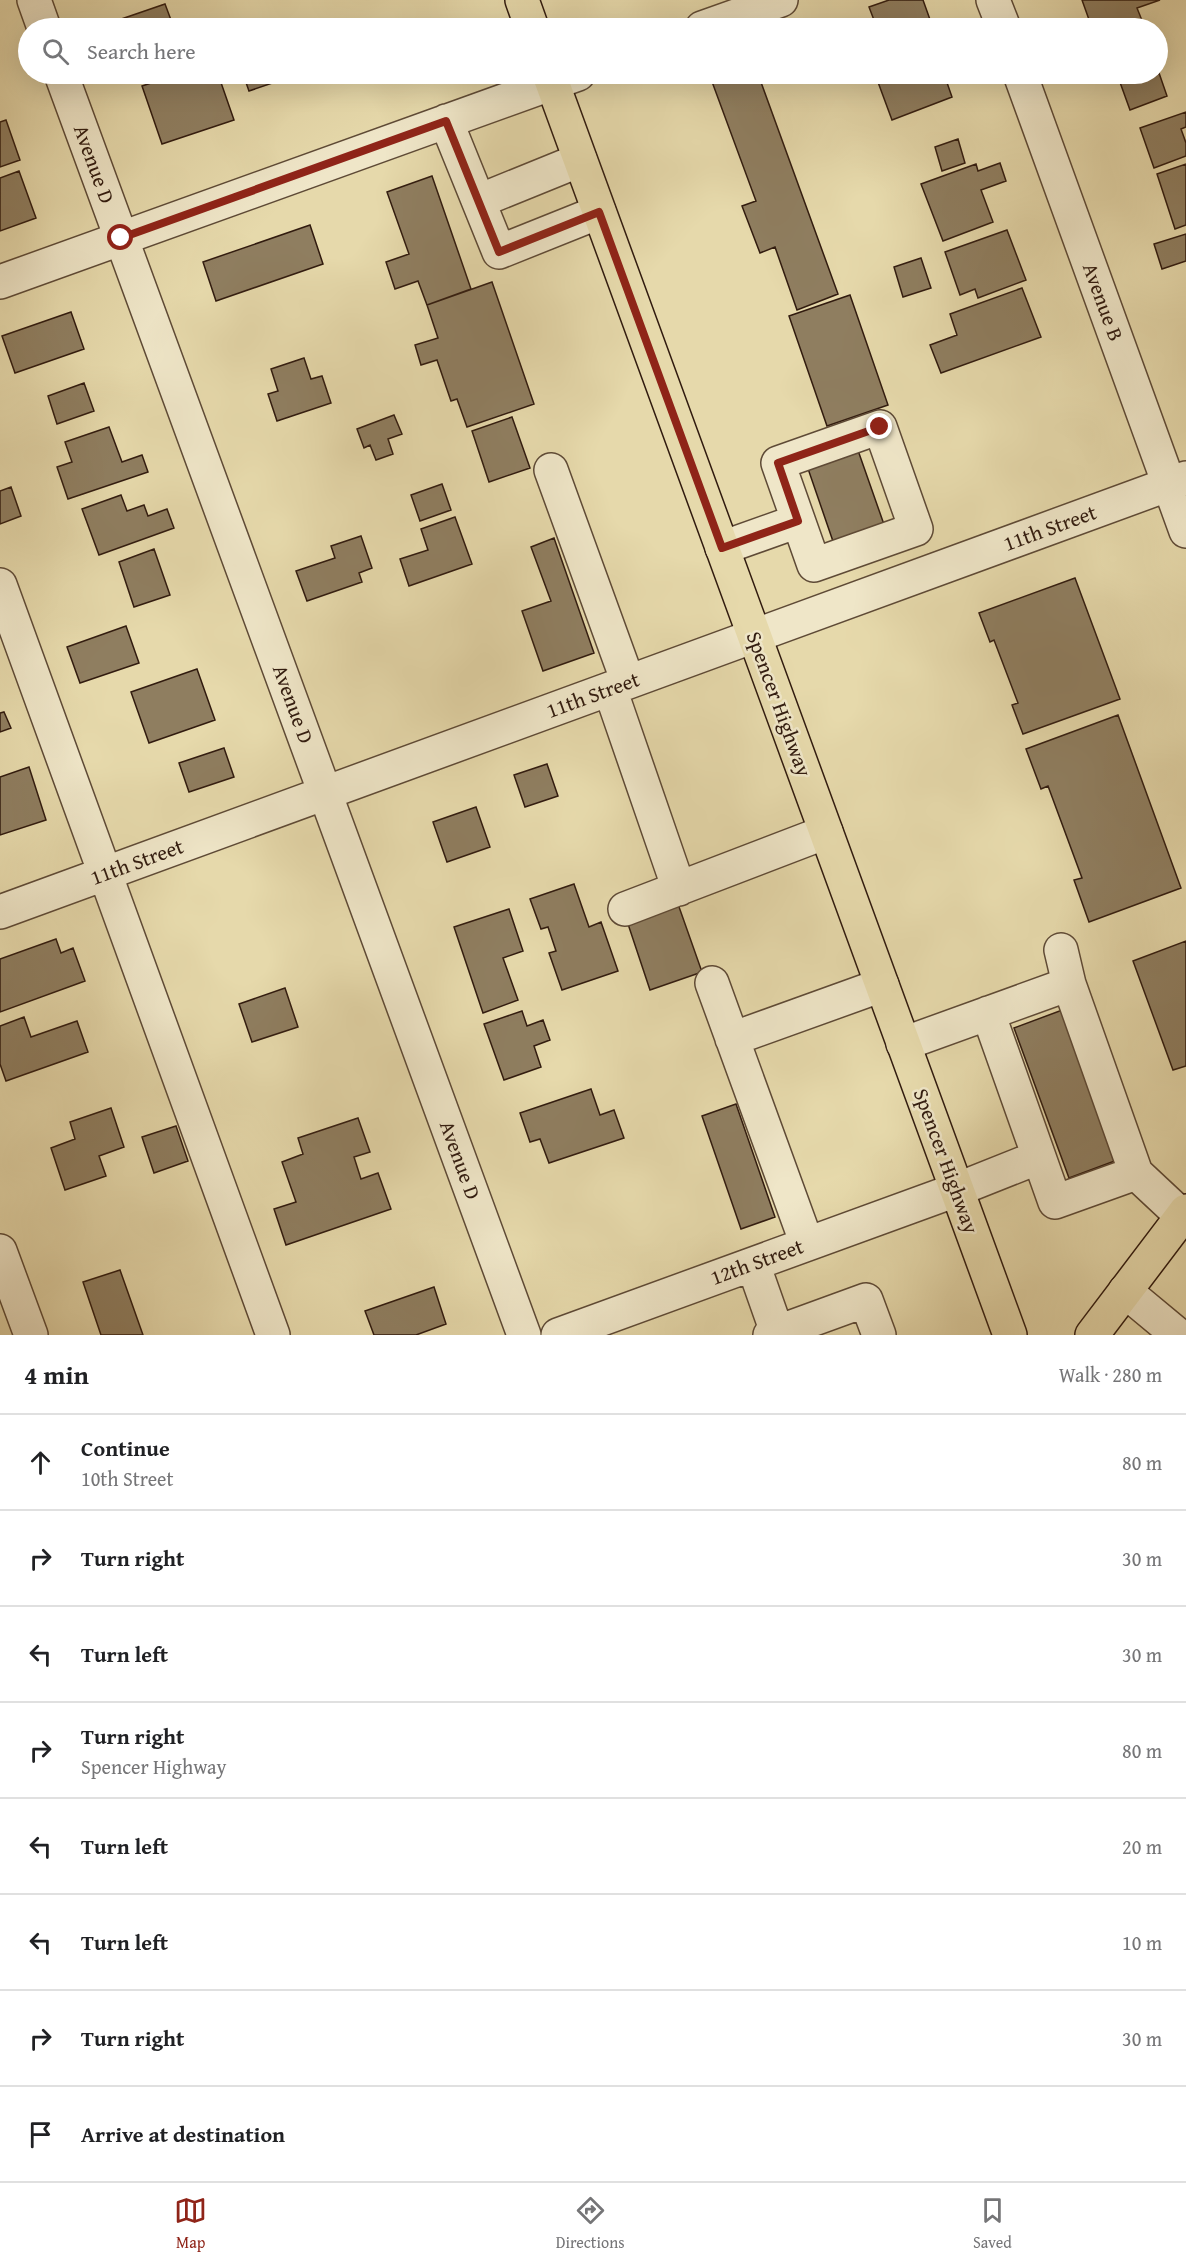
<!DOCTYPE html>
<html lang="en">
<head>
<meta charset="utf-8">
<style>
	:root { --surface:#fff; --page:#f6f6f6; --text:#202124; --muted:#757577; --line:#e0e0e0; --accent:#8f2418 }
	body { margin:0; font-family:"Gentium Book Plus",serif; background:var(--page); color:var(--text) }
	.stop { position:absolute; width:18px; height:18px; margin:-14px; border:4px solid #8f2418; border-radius:50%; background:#fff }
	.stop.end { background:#8f2418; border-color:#fff; box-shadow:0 2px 6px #0008 }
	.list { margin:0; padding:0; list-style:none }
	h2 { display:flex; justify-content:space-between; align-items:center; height:78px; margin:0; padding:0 24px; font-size:26px }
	h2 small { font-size:20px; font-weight:400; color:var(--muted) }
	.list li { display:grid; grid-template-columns:39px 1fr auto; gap:18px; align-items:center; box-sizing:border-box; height:96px; padding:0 24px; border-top:2px solid var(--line) }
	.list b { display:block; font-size:22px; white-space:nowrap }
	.list p { margin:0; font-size:20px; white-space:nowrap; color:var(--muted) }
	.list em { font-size:20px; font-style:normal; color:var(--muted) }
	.icon { flex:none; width:33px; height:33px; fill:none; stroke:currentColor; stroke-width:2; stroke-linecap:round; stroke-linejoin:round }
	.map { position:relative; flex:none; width:1186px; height:1335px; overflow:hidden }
	.search { position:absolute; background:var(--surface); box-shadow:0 6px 24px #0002; left:18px; right:18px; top:18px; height:66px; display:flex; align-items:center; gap:15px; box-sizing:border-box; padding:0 21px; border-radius:33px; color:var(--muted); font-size:22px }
	.sheet { height:846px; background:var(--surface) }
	nav { display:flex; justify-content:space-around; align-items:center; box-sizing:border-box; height:84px; border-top:2px solid var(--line); background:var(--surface); font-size:16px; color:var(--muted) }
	nav a { display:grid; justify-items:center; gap:3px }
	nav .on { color:var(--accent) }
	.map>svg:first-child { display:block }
	.building { fill:#8f7e60; stroke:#311b0f; stroke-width:1.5 }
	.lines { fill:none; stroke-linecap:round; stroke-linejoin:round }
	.minor-casing { stroke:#5e4a36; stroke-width:36 }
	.major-casing { stroke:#311b0f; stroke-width:36 }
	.minor { stroke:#efe6c8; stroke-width:33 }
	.major { stroke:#e6d9ab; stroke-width:33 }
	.route { stroke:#8f2418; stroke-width:8 }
	.labels { text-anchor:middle; stroke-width:5; stroke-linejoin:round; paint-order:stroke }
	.street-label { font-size:21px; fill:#311b0f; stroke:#efe6c8 }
</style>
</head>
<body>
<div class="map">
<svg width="1186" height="1335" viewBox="0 0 1186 1335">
	<rect width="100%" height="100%" fill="#e6d9ab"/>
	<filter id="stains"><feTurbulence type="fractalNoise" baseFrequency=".00333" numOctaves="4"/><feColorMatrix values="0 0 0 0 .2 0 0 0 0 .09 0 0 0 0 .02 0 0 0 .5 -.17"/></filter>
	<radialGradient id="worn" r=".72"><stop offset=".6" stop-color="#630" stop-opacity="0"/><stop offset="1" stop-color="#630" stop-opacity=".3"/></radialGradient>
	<path class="building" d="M889,0h34l10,28h-56l-8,-21z
		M1082,0h78l-23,8 8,20h-53z
		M165,4l9,24h-72l-1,-2z
		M1158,70l9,26 -37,14 -13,-36h41z
		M178,74h40l16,46 -72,24 -20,-58z
		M243,74h42l2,4 -38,13z
		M726,74h32l80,220 -41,16 -22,-63 -15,6 -18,-47 14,-5 -45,-122z
		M875,74h69l8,23 -60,23z
		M1186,112v15l-5,2 5,14v13l-32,12 -14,-40z
		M6,120l14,40 -20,7v-45z
		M958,139l7,24 -23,8 -7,-24z
		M1000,163l6,18 -25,9 12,32 -50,19 -22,-57 55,-20 2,7z
		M1186,164v61l-11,4 -18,-55z
		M19,171l17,47 -36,13v-53z
		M432,176l39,113 -44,16 -9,-24 -23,8 -9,-27 23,-8 -22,-62z
		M310,225l13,39 -107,37 -13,-39z
		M1007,230l19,50 -48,18 -3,-9 -15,6 -15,-43z
		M1186,234v27l-24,8 -8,-25z
		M921,258l10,30 -28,9 -9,-30z
		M492,282l42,122 -67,23 -10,-28 -6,2 -14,-41 -16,5 -6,-20 23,-7 -11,-33z
		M1022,288l19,49 -100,36 -11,-28 27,-10 -7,-21z
		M850,295l38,110 -61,21 -38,-110z
		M71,312l13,37 -69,24 -13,-37z
		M304,358l7,21 11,-3 9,27 -54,18 -9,-27 10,-3 -7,-22z
		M84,383l10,28 -37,13 -9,-28z
		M394,415l8,19 -14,5 5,15 -17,6 -6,-15 -6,3 -7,-19z
		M512,417l18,51 -41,14 -17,-51z
		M109,427l13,35 20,-7 6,17 -80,27 -11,-32 15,-5 -7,-20z
		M854,439l33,94 -51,17 -32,-93z
		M442,484l9,26 -31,11 -9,-26z
		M11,487l10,29 -21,8v-33z
		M121,495l6,16 17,-6 4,11 19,-7 7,19 -75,27 -17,-46z
		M455,517l17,47 -63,22 -9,-27 28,-9 -7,-21z
		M361,536l11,32 -13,5 3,9 -55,19 -11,-30 39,-13 -4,-12z
		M554,538l40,115 -51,18 -21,-60 29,-10 -20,-54z
		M154,549l16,46 -36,12 -15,-45z
		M1075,578l45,121 -97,35 -11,-29 6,-2 -24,-63 -4,2 -11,-29z
		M126,626l13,37 -59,20 -13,-36z
		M197,669l18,51 -66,23 -18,-51z
		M4,712l7,16 -11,4v-19z
		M1118,715l63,173 -92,34 -15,-42 8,-2 -34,-92 -7,3 -15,-40z
		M224,748l10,29 -45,15 -10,-29z
		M547,764l11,32 -33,11 -11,-32z
		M29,767l17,53 -46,15v-58z
		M476,807l14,40 -43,15 -14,-40z
		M574,884l15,43 12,-5 17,49 -56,19 -13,-37 7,-2 -8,-24 -7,2 -11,-30z
		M678,904l24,68 -52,18 -23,-69z
		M509,909l14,42 -20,7 15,42 -35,13 -29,-86z
		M56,939l5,14 12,-5 12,33 -85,31v-53z
		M1186,941v125l-13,4 -40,-109z
		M285,988l13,39 -46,15 -13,-38z
		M1065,1009l55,150 -51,19 -55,-150z
		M522,1011l5,15 16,-6 7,20 -16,6 7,21 -37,13 -20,-56z
		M24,1017l7,20 46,-16 11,31 -82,29 -6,-17v-38z
		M591,1089l9,26 14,-5 10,28 -75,25 -9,-24 -10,3 -10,-29z
		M736,1104l39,113 -34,12 -39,-113z
		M111,1108l13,39 -25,9 7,20 -41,14 -14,-42 24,-9 -5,-17z
		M358,1118l12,34 -16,5 7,22 17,-6 13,36 -105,36 -12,-36 22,-7 -14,-40 21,-8 -5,-16z
		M176,1126l12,35 -34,12 -12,-36z
		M120,1270l23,65h-42l-18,-53z
		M434,1287l12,37 -30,11h-42l-9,-24z"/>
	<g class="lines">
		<g class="minor-casing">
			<path id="minor" d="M34,0l10,28
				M993,0l11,28
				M702,28l79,-28
				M61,74l463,1261
				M1020,74l166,457
				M446,121l53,131 100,-40
				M479,201l101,-41
				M0,282l578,-208
				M880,427l36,102 -102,36 -36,-102z
				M551,470l77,212
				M722,548l76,-27
				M0,585l273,750
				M610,689l69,200
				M625,909l201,-77
				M0,912l1186,-434
				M1061,950l8,34
				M712,983l95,261
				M732,1039l150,-54
				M903,1044l166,-60 67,189 -81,29 -67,-189
				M1136,1173l46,43
				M0,1251l31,84
				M753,1264l25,71
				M1125,1291l53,44
				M558,1335l398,-145 83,-33
				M770,1335l96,-35 13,35"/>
		</g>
		<g class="major-casing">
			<path id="major" d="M522,0l10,28
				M549,74l461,1261
				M1092,1335l94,-124"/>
		</g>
		<use href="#minor" class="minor"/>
		<use href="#major" class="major"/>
	</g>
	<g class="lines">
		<path class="route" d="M121,238l325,-117 53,131 100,-40 123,336 76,-27 -20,-58 102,-36"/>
	</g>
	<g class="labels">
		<g class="street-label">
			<text transform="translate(94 164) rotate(70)" y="7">Avenue D</text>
			<text transform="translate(1103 302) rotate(70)" y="7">Avenue B</text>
			<text transform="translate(1050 528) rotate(-20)" y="7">11th Street</text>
			<text transform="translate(593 695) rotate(-20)" y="7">11th Street</text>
			<text transform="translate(293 704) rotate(70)" y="7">Avenue D</text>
			<text transform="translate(779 704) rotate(70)" y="7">Spencer Highway</text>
			<text transform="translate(137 862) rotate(-20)" y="7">11th Street</text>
			<text transform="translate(460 1160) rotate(70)" y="7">Avenue D</text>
			<text transform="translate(946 1161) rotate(70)" y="7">Spencer Highway</text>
			<text transform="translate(757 1262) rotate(-20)" y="7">12th Street</text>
		</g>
	</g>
	<rect width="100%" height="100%" filter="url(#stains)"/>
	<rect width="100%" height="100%" fill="url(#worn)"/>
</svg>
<div class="stop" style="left:121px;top:238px"></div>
<div class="stop end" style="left:880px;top:427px"></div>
<div class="search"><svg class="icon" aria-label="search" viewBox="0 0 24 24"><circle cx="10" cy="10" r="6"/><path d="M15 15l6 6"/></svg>Search here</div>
</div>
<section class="sheet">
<h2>4 min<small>Walk · 280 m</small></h2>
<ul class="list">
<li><svg class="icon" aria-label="ahead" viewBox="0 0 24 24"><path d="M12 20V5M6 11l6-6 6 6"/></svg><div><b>Continue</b><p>10th Street</p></div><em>80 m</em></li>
<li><svg class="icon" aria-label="right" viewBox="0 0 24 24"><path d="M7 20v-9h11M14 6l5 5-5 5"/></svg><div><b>Turn right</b></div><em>30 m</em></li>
<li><svg class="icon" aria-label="left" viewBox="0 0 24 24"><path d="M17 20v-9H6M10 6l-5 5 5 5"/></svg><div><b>Turn left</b></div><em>30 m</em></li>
<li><svg class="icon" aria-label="right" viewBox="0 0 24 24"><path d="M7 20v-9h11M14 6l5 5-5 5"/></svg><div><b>Turn right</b><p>Spencer Highway</p></div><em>80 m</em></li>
<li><svg class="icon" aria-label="left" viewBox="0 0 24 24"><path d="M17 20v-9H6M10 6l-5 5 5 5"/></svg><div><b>Turn left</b></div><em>20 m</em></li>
<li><svg class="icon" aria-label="left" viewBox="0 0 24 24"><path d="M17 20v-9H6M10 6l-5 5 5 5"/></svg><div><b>Turn left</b></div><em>10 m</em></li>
<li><svg class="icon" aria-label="right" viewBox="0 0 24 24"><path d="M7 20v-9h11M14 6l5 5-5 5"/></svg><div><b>Turn right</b></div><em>30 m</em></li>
<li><svg class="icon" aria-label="arrive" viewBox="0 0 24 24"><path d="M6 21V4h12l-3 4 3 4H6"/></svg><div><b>Arrive at destination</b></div></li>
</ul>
</section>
<nav>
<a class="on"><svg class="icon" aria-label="map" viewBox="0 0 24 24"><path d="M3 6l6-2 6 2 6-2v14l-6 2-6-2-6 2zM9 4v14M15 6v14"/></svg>Map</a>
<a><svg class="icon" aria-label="directions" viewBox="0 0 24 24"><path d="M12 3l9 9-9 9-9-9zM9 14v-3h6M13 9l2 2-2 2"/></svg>Directions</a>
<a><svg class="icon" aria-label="saved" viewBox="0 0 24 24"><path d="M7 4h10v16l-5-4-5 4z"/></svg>Saved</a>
</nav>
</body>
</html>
